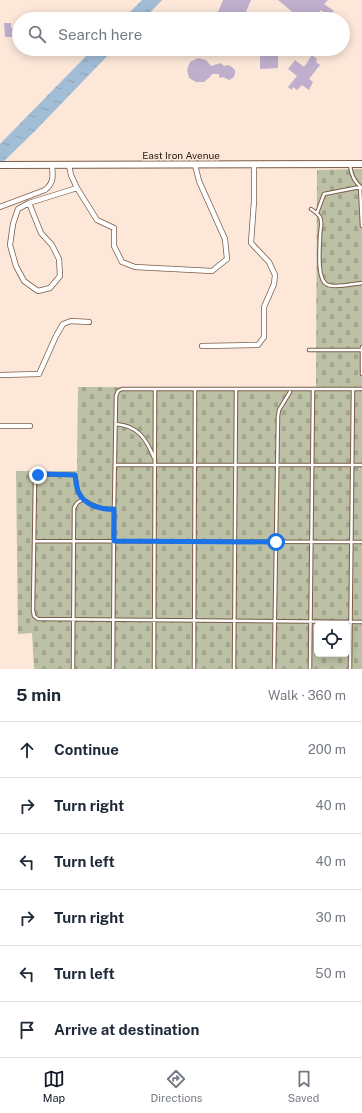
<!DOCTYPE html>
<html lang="en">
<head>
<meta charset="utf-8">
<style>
	:root { --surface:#fff; --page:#f2f2f3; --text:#1f2937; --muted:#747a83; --line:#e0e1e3; --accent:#111827 }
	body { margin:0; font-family:"Public Sans",sans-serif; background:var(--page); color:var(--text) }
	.controls { position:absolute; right:12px; bottom:12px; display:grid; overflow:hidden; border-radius:6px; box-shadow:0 2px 10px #0003 }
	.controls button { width:36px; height:36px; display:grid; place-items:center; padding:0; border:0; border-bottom:1px solid var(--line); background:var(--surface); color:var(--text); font:20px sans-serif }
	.stop { position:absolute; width:12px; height:12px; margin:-9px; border:3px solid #1a73e8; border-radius:50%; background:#fff }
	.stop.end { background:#1a73e8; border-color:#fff; box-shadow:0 1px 4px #0008 }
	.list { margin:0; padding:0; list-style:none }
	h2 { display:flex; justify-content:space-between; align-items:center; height:52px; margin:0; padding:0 16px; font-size:17px }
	h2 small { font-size:13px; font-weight:400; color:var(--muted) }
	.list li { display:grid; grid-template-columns:26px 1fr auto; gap:12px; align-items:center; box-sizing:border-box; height:56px; padding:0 16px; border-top:1px solid var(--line) }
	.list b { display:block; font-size:15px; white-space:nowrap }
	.list em { font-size:13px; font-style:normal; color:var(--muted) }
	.icon { flex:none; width:22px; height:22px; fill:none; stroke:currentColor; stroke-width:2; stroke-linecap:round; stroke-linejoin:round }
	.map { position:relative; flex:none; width:362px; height:669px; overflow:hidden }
	.search { position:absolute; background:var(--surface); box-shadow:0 2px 10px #0003; left:12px; right:12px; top:12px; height:44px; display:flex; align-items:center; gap:10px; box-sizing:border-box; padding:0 14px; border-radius:22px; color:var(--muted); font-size:15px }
	.sheet { height:388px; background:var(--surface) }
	nav { display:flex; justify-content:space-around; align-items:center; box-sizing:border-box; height:56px; border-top:1px solid var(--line); background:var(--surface); font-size:11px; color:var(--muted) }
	nav a { display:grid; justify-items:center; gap:2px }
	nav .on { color:var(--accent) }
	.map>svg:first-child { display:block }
	.cemetery { fill:url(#cemetery-stones); fill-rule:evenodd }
	.water { fill:url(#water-ripples) }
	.building { fill:#bfafcd }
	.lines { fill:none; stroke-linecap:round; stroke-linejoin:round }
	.service-casing { stroke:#7b5d48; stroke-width:4.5 }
	.minor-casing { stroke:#7b5d48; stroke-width:6 }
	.tertiary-casing { stroke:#7b5d48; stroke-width:8 }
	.service { stroke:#fff; stroke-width:2.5 }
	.minor { stroke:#fff; stroke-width:4.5 }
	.tertiary { stroke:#fff; stroke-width:6 }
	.route { stroke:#1a73e8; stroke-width:5 }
	.labels { text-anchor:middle; stroke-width:3; stroke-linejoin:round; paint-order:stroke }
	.street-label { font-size:10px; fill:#261911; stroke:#fce7d9 }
</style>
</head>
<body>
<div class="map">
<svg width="362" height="669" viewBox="0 0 362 669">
	<defs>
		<pattern id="cemetery-stones" width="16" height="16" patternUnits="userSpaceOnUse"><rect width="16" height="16" fill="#bcc1a5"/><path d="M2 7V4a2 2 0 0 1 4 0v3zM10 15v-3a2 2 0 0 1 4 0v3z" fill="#a1a58d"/></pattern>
		<pattern id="water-ripples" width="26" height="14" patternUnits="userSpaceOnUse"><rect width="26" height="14" fill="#a2bdd6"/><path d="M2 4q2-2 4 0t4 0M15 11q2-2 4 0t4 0" fill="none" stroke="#8ba2b7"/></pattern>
	</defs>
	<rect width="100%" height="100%" fill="#fce7d9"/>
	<path class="cemetery" d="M362,169v500h-328l-2,-36 -14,1 -2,-163h61l1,-84 238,1 1,-218zM317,624h30v30h-30z"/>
	<path class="water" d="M142,0h20l-18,19h-21z
		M93,49h21l-79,82 -35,34v-21z"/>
	<path class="building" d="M223,0h28l-8,19h-28z
		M278,0h50l-4,4 10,7 -6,5 -7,-6 -7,9h-22l3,-5z
		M4,23h7v5h2l1,9h-9z
		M268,52l10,1v15l-18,1v-15h8z
		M312,55l5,4 -1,3 4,3 -11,14 4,3 -4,8 -7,-5 -5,5 -4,-3 -1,3 -4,-3 9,-11 -9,-7 7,-9 9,7z
		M198,58l8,2 5,6 10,-3 3,3 4,-1 4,2 3,3v4l-2,4 -4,2 -6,-3 -2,1 -2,-1v-3h-7l-2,3 -6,5h-8l-7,-4 -2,-8 3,-8z"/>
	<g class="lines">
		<g class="service-casing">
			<path id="service" d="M350,165c1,10 4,17 12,23
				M311,209c3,2 7,5 9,8 3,6 0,13 0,19 0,11 -4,45 8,49 8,3 25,-1 34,-2
				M317,213l7,-19 36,-7 2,39
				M362,347v27
				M309,350h53
				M116,424c22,2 30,14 38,34
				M115,465h247
				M83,499l-5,-8 -3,-16 -33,-1 -4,1 -3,5 -2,130 1,6 4,3 324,3
				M34,541l328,1
				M73,669l1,-161 3,-5 6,-4c10,7 19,11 31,10l2,-113 2,-5 4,-2h240
				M113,669l1,-160
				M154,669l1,-280
				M194,669l1,-280
				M234,669l2,-280
				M274,669l4,-253 1,-6 11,-18
				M310,669l3,-280
				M350,669l3,-280"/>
		</g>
		<g class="minor-casing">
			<path id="minor" d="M69,165l2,10 6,13 20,32 17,8v18l8,16 13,5 77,4 15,-12 -2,-20 -26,-58 -4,-16
				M29,203l12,30 11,12 7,14 1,17 -10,12 -12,3 -14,-10 -8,-15 -6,-21 3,-21 5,-15z
				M29,203l48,-15
				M0,207l45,-17c9,-7 8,-14 7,-25
				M202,346l56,-1 6,-8v-30l10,-23 1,-9 -6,-13 -18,-19 3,-42v-36
				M0,375l39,-1 17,-38 7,-12 8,-3 18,1
				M0,426h30"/>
		</g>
		<g class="tertiary-casing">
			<path id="tertiary" d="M0,165l362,-1"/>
		</g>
		<use href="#service" class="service"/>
		<use href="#minor" class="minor"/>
		<use href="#tertiary" class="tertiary"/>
	</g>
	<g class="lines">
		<path class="route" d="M38,475l4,-1 33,1c1,5 1,12 3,16 5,14 23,19 36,18v32l162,1"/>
	</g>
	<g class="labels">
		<g class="street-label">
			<text x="181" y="159">East Iron Avenue</text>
		</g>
	</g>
</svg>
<div class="controls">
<button><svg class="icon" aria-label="locate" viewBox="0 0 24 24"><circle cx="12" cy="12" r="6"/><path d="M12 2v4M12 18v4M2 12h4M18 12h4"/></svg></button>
</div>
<div class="stop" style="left:276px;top:542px"></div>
<div class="stop end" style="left:38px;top:475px"></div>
<div class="search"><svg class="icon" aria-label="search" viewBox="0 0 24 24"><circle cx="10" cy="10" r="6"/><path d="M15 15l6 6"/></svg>Search here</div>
</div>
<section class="sheet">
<h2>5 min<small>Walk · 360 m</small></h2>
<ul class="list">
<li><svg class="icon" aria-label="ahead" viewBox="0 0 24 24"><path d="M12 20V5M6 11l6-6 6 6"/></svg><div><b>Continue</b></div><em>200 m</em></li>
<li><svg class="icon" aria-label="right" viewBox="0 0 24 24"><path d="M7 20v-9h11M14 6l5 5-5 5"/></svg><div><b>Turn right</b></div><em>40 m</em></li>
<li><svg class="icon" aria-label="left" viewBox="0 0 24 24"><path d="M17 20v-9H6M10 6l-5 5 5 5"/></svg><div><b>Turn left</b></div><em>40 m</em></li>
<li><svg class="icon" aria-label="right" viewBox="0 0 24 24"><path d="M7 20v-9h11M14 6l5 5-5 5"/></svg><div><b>Turn right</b></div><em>30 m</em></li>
<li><svg class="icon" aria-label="left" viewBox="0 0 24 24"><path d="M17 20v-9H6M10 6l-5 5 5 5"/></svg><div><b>Turn left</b></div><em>50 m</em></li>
<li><svg class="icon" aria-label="arrive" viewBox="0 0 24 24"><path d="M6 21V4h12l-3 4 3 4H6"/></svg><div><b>Arrive at destination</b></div></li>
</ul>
</section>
<nav>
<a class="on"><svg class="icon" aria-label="map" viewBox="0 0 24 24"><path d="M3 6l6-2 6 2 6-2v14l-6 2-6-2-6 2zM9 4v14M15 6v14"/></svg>Map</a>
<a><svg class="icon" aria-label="directions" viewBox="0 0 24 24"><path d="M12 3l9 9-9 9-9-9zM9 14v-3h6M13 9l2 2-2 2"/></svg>Directions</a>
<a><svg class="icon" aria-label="saved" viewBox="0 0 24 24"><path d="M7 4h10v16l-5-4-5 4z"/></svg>Saved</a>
</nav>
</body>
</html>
